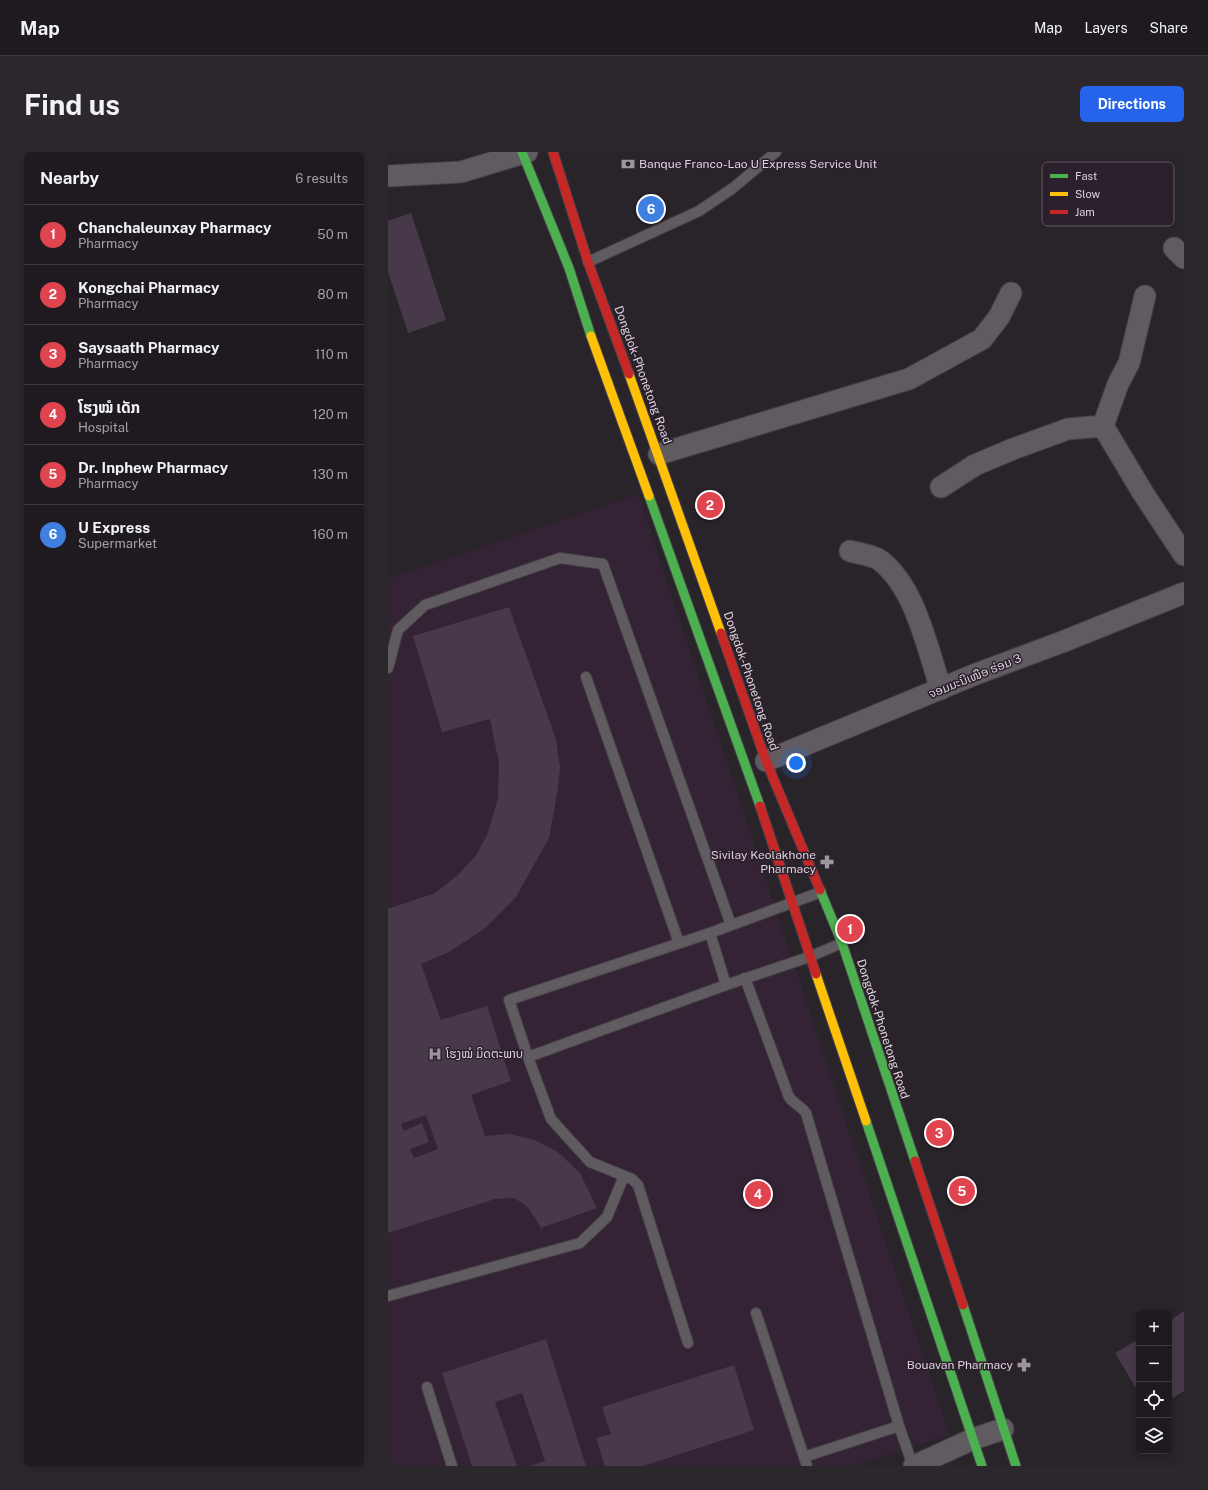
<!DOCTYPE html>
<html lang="en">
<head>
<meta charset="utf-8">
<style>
	:root { --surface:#1f1a20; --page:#2c272d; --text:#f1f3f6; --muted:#a1a1a5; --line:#3c383e; --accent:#2563eb }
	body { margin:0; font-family:"Public Sans","Noto Sans Lao",sans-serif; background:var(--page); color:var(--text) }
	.controls { position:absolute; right:12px; bottom:12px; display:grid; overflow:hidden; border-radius:6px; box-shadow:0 2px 6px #0003 }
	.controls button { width:36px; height:36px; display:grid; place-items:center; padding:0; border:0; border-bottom:1px solid var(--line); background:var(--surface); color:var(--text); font:20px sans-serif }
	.you { position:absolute; left:408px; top:611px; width:14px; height:14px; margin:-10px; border:3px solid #fff; border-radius:50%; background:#1a73e8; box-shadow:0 0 0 6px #1a73e833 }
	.badge { display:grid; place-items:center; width:26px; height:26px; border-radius:50%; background:var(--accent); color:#fff; font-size:13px; font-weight:700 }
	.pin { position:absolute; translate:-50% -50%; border:2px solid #fff; box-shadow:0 1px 4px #0006 }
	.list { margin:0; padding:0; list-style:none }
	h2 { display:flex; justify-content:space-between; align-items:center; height:52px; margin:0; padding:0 16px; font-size:17px }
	h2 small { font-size:13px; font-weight:400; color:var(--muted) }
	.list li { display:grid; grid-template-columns:26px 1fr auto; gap:12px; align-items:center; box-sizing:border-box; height:60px; padding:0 16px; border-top:1px solid var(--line) }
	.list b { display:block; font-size:15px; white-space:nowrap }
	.list p { margin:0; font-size:13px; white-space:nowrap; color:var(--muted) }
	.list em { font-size:13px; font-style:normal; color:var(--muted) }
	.icon { flex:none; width:22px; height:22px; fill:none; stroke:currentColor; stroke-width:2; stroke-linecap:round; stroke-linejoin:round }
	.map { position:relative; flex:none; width:796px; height:1314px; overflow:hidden; border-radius:6px }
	header { display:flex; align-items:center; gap:24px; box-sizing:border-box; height:56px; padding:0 20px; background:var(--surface); border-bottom:1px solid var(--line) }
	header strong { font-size:19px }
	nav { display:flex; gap:22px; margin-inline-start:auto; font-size:14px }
	.intro { display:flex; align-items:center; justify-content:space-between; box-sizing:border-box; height:96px; padding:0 24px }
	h1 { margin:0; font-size:28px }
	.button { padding:10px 18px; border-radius:6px; background:var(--accent); color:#fff; font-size:14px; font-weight:700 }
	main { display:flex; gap:24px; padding:0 24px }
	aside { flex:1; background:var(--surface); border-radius:6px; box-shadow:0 2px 6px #0003 }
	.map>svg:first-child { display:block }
	.built { fill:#332334 }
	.building { fill:#48394a; fill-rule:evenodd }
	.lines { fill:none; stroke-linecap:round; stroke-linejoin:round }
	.lane-casing { stroke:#464046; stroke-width:12 }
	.street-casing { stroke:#464046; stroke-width:23 }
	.fast-casing { stroke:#464046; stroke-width:11 }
	.slow-casing { stroke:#464046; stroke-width:11 }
	.jam-casing { stroke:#464046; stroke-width:11 }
	.lane { stroke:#605a61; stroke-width:10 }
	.street { stroke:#605a61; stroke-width:21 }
	.fast { stroke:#4caf50; stroke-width:9 }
	.slow { stroke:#ffc107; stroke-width:9 }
	.jam { stroke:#c62828; stroke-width:9 }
	.labels { text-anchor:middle; stroke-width:3; stroke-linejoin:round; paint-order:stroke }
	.poi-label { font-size:12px; fill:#dcd3dc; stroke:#2c202d; text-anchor:start }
	.street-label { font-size:12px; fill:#dcd3dc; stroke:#2c202d }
	.key { fill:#2c202d; stroke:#615662; stroke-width:1 }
	.key-label { font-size:11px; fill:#dcd3dc }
</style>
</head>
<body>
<header>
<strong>Map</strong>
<nav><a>Map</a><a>Layers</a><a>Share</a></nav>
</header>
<div class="intro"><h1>Find us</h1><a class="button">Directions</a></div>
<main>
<aside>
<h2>Nearby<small>6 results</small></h2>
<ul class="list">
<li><span class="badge" style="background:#e0444e">1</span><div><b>Chanchaleunxay Pharmacy</b><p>Pharmacy</p></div><em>50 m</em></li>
<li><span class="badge" style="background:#e0444e">2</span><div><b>Kongchai Pharmacy</b><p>Pharmacy</p></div><em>80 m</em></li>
<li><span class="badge" style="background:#e0444e">3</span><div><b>Saysaath Pharmacy</b><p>Pharmacy</p></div><em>110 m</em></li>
<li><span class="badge" style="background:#e0444e">4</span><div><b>ໂຮງໝໍ ເດັກ</b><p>Hospital</p></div><em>120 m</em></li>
<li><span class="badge" style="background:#e0444e">5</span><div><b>Dr. Inphew Pharmacy</b><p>Pharmacy</p></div><em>130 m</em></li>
<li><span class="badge" style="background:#3f7fe0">6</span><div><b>U Express</b><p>Supermarket</p></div><em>160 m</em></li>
</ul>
</aside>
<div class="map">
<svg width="796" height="1314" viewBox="0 0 796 1314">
	<rect width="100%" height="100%" fill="#29232a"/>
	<path class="built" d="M250,342l312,941 -94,31h-468v-888z"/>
	<path class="building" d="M23,61l35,107 -38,13 -20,-61v-51z
		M121,455l47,132 4,29 -3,26 -8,44 -33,59 -32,32 -35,23 -28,12 20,56 46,-14 24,75 -40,14 14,41 24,-2 26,6 24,13 21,20 17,35 -56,20 -11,-18 -7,-7 -10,-5 -18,1 -107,34v-324l47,-16 23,-18 19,-21 10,-19 11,-36 1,-36 -9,-44 -48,13 -29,-96zM38,963l12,34 -24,9 -4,-9 19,-7 -7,-19 -18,8 -3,-7z
		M796,1159v80l-15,9v-79z
		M158,1187l40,127h-56l15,-5 -23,-68 -27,9 22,64h-45l-30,-93z
		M751,1187v54l-24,-40z
		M346,1213l20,65 -111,36h-38l-9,-28 15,-4 -9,-27z"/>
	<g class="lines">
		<g class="lane-casing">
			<path id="lane" d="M200,110l111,-51 34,-23 43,-36
				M0,516l10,-38 27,-25 135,-47 43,6 128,361
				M198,525l93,266
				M433,740l-111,41 -201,67 19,57 198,-72 83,-28 33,-14
				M322,781l16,52
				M357,826l44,119c5,7 12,9 17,16l93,313 14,40
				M140,905l23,62 39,43 42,17 6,6 50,158
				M0,1144l192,-53 27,-26 17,-41
				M368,1161l51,153
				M39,1235l25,79
				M416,1305l95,-31"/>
		</g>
		<g class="street-casing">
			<path id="street" d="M0,24l73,-4 66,-20
				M786,96l10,10
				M757,144l-16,67 -11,21 -15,42 40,67 41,62
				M271,302l250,-75 73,-40 17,-22 12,-24
				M553,335l34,-22 38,-16 55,-20 35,-3
				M462,399c9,3 24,4 31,10 35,28 46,87 60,128
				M378,609l210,-87 86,-32 122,-49
				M526,1314l59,-27 30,-10"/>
		</g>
		<g class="fast-casing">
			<path id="fast" d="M134,0l47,116 22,68
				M261,344l111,310
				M432,738l22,53 73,218
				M478,969l116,345
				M575,1153l53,161"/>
		</g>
		<g class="slow-casing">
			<path id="slow" d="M203,184l58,160
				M241,222l92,259
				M428,822l50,147"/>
		</g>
		<g class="jam-casing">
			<path id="jam" d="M165,0l35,110 41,112
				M333,481l45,128 54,129
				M372,654l56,168
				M527,1009l48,144"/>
		</g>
		<use href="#lane" class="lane"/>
		<use href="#street" class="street"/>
		<use href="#fast" class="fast"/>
		<use href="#slow" class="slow"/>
		<use href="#jam" class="jam"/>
	</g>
	<defs>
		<g id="bank-bare" transform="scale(1.08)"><path d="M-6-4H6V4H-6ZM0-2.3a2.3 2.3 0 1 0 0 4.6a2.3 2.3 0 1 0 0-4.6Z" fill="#9d959e" stroke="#2c202d" stroke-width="2.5" paint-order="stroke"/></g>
		<g id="pharmacy-bare" transform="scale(1.08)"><path d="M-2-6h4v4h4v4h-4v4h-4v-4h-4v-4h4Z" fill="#9d959e" stroke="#2c202d" stroke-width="2.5" paint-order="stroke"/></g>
		<g id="hospital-bare" transform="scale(1.08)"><path d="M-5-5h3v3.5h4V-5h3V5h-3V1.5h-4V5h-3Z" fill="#9d959e" stroke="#2c202d" stroke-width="2.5" paint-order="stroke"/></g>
	</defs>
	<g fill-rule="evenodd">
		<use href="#bank-bare" x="240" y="12"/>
		<use href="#pharmacy-bare" x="439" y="710"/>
		<use href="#hospital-bare" x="47" y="902"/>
		<use href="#pharmacy-bare" x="636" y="1213"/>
	</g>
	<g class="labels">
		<g class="poi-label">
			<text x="251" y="16">Banque Franco-Lao U Express Service Unit</text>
			<text x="428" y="707" text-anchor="end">Sivilay Keolakhone<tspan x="428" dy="14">Pharmacy</tspan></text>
			<text x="58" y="906">ໂຮງໝໍ ມິດຕະພາບ</text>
			<text x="625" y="1217" text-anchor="end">Bouavan Pharmacy</text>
		</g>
		<g class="street-label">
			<text transform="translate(255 223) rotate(70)" y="4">Dongdok-Phonetong Road</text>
			<text transform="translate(587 524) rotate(-22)" y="4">ຈອມມະນີເໜືອ ຮ່ອມ 3</text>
			<text transform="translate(363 529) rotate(71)" y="4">Dongdok-Phonetong Road</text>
			<text transform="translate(495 877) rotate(72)" y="4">Dongdok-Phonetong Road</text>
		</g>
	</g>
	<rect x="654" y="10" width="132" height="64" rx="6" class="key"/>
	<rect x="662" y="22" width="18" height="4" fill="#4caf50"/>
	<rect x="662" y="40" width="18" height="4" fill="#ffc107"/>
	<rect x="662" y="58" width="18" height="4" fill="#c62828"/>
	<g class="key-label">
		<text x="687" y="28">Fast</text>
		<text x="687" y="46">Slow</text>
		<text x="687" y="64">Jam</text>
	</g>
</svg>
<div class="controls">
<button>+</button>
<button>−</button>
<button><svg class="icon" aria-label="locate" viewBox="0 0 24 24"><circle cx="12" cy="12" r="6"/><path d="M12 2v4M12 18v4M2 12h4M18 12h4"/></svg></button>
<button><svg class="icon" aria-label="layers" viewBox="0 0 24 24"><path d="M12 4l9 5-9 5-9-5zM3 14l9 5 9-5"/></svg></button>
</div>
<div class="you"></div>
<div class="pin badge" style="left:462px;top:777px;background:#e0444e">1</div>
<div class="pin badge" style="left:322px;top:353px;background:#e0444e">2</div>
<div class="pin badge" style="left:551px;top:981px;background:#e0444e">3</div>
<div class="pin badge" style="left:370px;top:1042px;background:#e0444e">4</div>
<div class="pin badge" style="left:574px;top:1039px;background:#e0444e">5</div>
<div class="pin badge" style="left:263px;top:57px;background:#3f7fe0">6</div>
</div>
</main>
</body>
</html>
